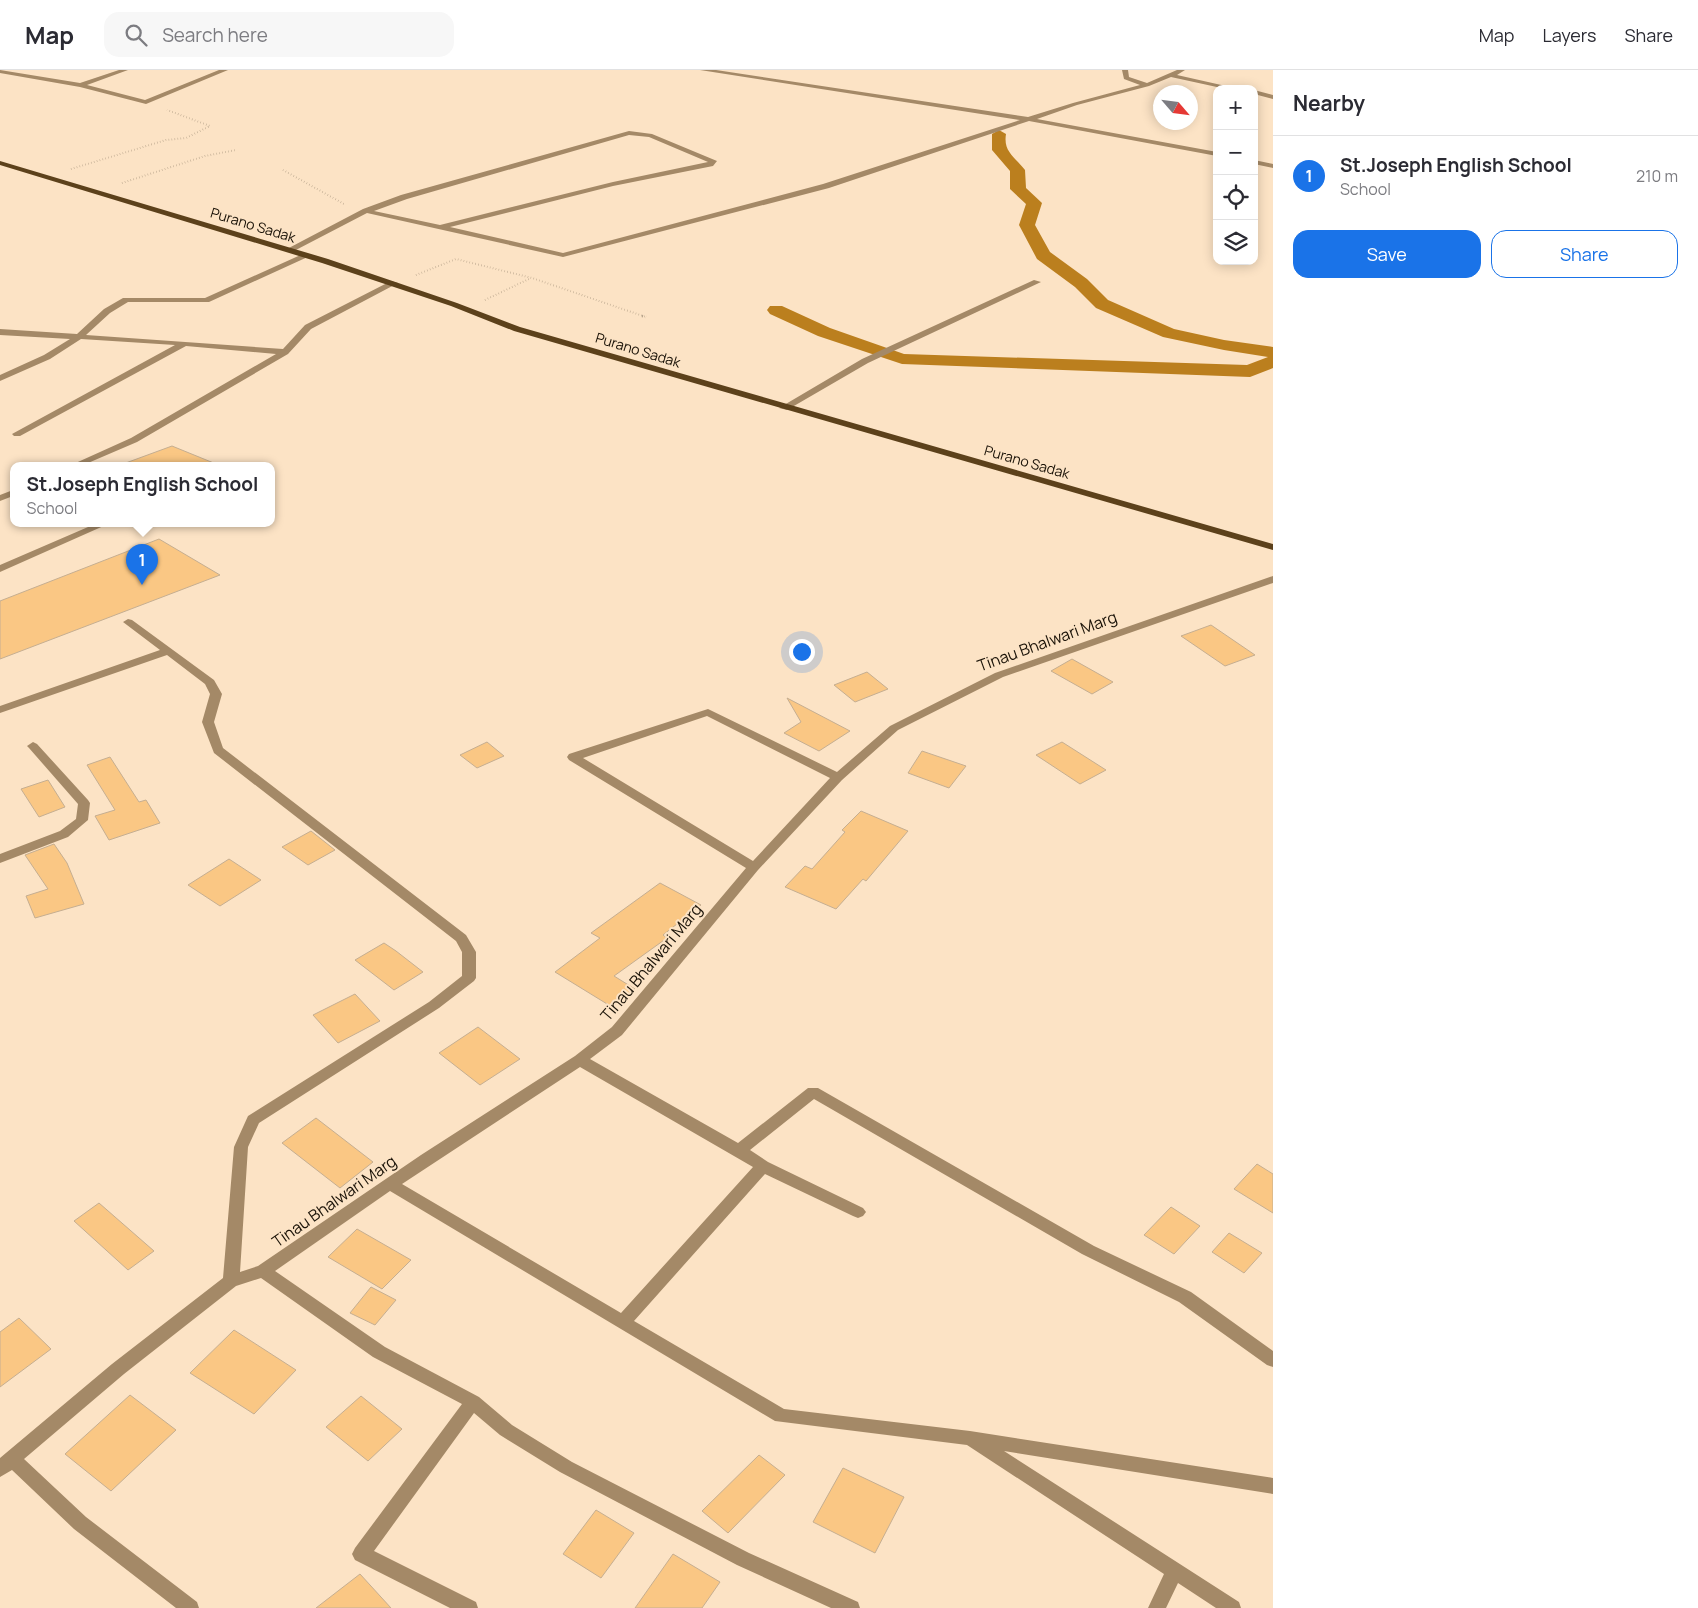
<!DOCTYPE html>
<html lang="en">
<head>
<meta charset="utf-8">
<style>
	:root { --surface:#fff; --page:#f7f7f7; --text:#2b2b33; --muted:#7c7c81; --line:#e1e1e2; --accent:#1a73e8 }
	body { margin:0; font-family:Manrope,sans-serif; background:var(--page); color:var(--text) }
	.controls { position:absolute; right:15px; top:15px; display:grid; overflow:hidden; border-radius:10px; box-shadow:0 2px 12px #0003 }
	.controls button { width:45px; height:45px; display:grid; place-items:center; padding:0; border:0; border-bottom:1px solid var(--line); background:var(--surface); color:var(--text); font:25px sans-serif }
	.compass { position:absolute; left:1153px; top:15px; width:45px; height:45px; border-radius:50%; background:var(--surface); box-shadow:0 2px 12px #0003; rotate:118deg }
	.you { position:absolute; left:801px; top:581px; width:18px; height:18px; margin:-12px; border:4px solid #fff; border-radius:50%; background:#1a73e8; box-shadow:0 0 0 8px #1a73e833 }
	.badge { display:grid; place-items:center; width:32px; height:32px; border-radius:50%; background:var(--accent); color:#fff; font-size:16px; font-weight:700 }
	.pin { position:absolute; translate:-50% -41px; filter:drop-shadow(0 1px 2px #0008) }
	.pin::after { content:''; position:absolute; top:26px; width:18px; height:15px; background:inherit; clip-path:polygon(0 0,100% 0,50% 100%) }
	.popup { position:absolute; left:10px; top:392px; width:265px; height:65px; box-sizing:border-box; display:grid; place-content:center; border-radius:10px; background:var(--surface); filter:drop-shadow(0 1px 4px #0005); font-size:16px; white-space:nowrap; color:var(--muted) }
	.popup b { font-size:19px; color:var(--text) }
	.popup::after { content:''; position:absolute; left:50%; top:100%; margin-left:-10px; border:10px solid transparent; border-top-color:var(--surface) }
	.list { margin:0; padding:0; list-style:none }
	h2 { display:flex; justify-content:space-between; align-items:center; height:65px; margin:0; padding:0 20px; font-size:21px }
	h2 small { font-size:16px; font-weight:400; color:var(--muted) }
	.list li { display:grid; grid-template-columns:32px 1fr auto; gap:15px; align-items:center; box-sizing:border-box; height:80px; padding:0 20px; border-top:1px solid var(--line) }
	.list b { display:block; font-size:19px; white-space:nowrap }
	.list p { margin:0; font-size:16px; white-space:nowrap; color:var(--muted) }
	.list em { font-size:16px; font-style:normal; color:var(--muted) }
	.actions { display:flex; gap:10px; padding:15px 20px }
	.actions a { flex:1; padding:11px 0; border:1px solid var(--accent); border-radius:15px; text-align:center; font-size:18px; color:var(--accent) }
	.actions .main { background:var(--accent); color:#fff }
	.icon { flex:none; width:28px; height:28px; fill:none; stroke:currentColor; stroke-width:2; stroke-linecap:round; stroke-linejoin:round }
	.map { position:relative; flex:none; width:1273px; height:1538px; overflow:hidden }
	header { display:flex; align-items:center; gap:30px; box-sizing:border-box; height:70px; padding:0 25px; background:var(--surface); border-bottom:1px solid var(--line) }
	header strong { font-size:24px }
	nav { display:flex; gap:28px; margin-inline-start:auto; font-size:18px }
	.search { width:350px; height:45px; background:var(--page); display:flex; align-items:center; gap:12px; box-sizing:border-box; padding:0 18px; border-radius:15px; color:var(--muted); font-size:19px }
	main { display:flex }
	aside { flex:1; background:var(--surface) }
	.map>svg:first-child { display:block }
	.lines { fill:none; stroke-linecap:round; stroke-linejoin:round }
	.canal { fill:#bb7f1e; fill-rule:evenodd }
	.building { fill:#fac784; stroke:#c5ae91 }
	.path-far1 { stroke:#b29f87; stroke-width:2; stroke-dasharray:0.5 2.5; stroke-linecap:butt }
	.path { stroke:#b29f87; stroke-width:2.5; stroke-dasharray:1 3; stroke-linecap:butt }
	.minor { fill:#a48967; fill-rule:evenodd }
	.major { fill:#5c411b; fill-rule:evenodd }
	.labels { text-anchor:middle; stroke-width:4; stroke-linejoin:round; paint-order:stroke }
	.far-street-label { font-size:14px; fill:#1a1207; stroke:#fce3c5 }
	.street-label { font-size:16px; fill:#1a1207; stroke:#fce3c5 }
</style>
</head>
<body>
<header>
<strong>Map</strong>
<div class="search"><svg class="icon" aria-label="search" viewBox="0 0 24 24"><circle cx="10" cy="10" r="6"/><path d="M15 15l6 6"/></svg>Search here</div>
<nav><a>Map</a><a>Layers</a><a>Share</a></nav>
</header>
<main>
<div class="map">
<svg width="1273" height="1538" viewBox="0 0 1273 1538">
	<rect width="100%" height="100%" fill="#fce3c5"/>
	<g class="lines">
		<path class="canal" d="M999,60l7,4c-3,18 9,23 19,36l1,18 16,15 -7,22 15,27 37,27 21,21 66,29 50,11 49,7v21l-23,9 -348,-13 -84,-28 -48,-22 -3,-4 3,-4h12l48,22 74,26 343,11 21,-8 -44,-7 -61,-13 -67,-29 -21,-21 -38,-28 -18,-34 7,-21 -16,-15v-18l-18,-21v-16z"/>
	</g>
	<path class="building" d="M172,376l49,20h-98v-2z
		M159,469l61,36 -220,84v-58z
		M1211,555l44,30 -30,11 -44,-30z
		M1072,589l41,23 -21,12 -41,-23z
		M867,602l21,17 -33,13 -21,-17z
		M787,628l63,33 -31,20 -35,-18 17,-11z
		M487,672l17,14 -27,12 -17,-13z
		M1062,672l44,28 -26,14 -44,-29z
		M922,681l44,15 -17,22 -41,-15z
		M110,687l29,45 7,-2 14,23 -51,17 -14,-24 20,-6 -28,-45z
		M48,710l17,27 -26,10 -18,-28z
		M861,741l47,20 -42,50 -3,-2 -27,30 -51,-22 20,-21 7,3 33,-37 -3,-2z
		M311,761l24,19 -27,15 -26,-18z
		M54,774l13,19 17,41 -49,14 -9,-22 22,-7 -23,-34z
		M229,789l32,21 -41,26 -32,-21z
		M660,813l41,22 -38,30 4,3 -53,38 21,13 -23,18 -57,-35 45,-34 -9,-5z
		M384,873l12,8 27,21 -29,18 -39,-30z
		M355,924l25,27 -42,22 -25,-28z
		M478,957l42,32 -40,26 -41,-32z
		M316,1048l57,44 -33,26 -58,-45z
		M1257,1094l16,10v39l-39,-24z
		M99,1133l55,48 -26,19 -54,-49z
		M1171,1137l29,19 -26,28 -30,-19z
		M357,1159l54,31 -29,29 -54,-32z
		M1229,1163l33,20 -18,20 -32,-21z
		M371,1217l25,13 -21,25 -25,-12z
		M19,1248l32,31 -51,38v-55z
		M234,1260l62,40 -42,44 -64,-41z
		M130,1325l46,35 -65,61 -46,-37z
		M361,1326l41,33 -34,32 -42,-34z
		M759,1385l26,20 -57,58 -26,-22z
		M843,1398l61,29 -29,56 -62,-31z
		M596,1440l38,23 -33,45 -38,-24z
		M673,1484l47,28 -18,26h-67z
		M360,1504l31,34h-75z"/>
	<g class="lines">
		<path class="path-far1" d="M71,99l95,-29 20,-2 24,-12 -43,-16
			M283,100l61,34
			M122,113l83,-27 31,-6
			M416,205l40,-16 76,19 114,39
			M485,230l46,-22"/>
		<path class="path" d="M642,246l4,1"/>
		<path class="minor" d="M0,0l80,13 39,-13h9l-41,15 58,15 74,-30h9l-82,34 -66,-17 -80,-14z
			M700,0h16l312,47 45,-14 67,-18 -16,-6 -2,-9h6l1,7 18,6 30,-13h8l-8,5 62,14h-13l-55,-12 -22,9 -72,19 -40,14 180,33v4l-188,-35 -200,67 -266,69 -196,-44 -75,39 -7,-2 78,-41 38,-14 228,-64 23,3 65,27 -4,5 -100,20 -163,41 113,26 260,-69 197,-64zM629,65l20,2 59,25 -95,20 -173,43 -66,-14 33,-12z
			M1254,20l19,5v4l-19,-5z
			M1254,90l19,4v4l-19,-4z
			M305,183l7,2 -103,47h-81l-18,11 -24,22 197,14 22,-24 86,-44 7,2 -87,46 -23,25 -151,88 -56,24h-12l62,-28 145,-84 -90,-8 -166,90h-6l-2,-2 163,-89 -94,-6 -31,20 -50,22v-6l44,-20 26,-16 -70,-4v-6l77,5 27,-25 19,-11h82z
			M1034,210l7,2 -173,81 -81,47 -8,-2 83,-49z
			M13,420v6l-13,5v-6z
			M95,454h13l-108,48v-7z
			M1273,506v7l-270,94 -105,53 -56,50 -84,90 -136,165 -32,24 148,84 70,-55h10l276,158 97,46 82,59v16l-6,-2 -88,-63 -97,-48 -268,-155 -64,51 18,12 95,46 3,4 -3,4 -5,2 -5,-2 -88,-42 -131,147 150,88 186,22 303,47v16l-269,-43 235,151 2,6h-25l-38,-25 -12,25h-18l16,-34 -197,-129 -192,-24 -385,-230 -115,80 110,76 94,50 33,28 60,37 177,91 109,49 2,6h-29l-94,-43 -177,-93 -60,-37 -26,-22 -100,138 102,51 2,6h-28l-95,-48 -3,-6 3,-6 107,-144 -89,-47 -112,-79 -25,8 -112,88 -100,85 62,58 111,85 2,6h-23l-102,-79 -62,-59 -12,7v-19l112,-94 111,-86 11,-131 14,-31 181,-114 33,-26v-24l-6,-11 -242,-188 -12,-31 8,-28 -5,-10 -38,-29 -167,58v-7l160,-56 -37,-28 5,-3 4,1 82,60 8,14 -8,28 9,26 243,187 10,17v26l-2,3 -35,27 -180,115 -11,24 -8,125 18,-6 163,-111 154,-99 37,-29 134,-159 -177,-108 -2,-3 2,-3 139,-45 129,63 53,-46 105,-53zM707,646l123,62 -77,83 -170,-103zM580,997l173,100 -132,146 -219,-129z
			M33,672l4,2 51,56 2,3 -2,17 -20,17 -68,26v-9l60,-23 16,-12 2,-15 -49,-56 -2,-2z"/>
		<path class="major" d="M0,91l328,98 129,44 63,24 753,217v6l-759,-219 -63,-25 -129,-43 -322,-98z"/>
	</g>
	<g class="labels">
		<g class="far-street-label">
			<text transform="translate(253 155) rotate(17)" y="5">Purano Sadak</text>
			<text transform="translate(638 280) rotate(17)" y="5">Purano Sadak</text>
			<text transform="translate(1027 392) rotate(16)" y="5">Purano Sadak</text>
		</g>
		<g class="street-label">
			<text transform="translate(1047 571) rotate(-20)" y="6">Tinau Bhalwari Marg</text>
			<text transform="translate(651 892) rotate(-50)" y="6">Tinau Bhalwari Marg</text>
			<text transform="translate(334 1131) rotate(-35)" y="6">Tinau Bhalwari Marg</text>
		</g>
	</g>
</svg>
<div class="controls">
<button>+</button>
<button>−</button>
<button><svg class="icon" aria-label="locate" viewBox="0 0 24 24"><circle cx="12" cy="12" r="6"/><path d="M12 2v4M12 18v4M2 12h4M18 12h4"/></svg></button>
<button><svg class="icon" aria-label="layers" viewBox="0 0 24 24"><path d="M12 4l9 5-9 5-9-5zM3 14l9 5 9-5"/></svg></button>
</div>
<svg class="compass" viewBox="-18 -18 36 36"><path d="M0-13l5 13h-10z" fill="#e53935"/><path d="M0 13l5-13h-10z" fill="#7c7c81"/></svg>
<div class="you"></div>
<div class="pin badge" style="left:142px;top:515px">1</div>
<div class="popup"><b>St.Joseph English School</b>School</div>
</div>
<aside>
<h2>Nearby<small></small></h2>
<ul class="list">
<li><span class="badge">1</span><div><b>St.Joseph English School</b><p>School</p></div><em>210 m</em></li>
</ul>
<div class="actions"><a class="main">Save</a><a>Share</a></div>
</aside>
</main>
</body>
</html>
